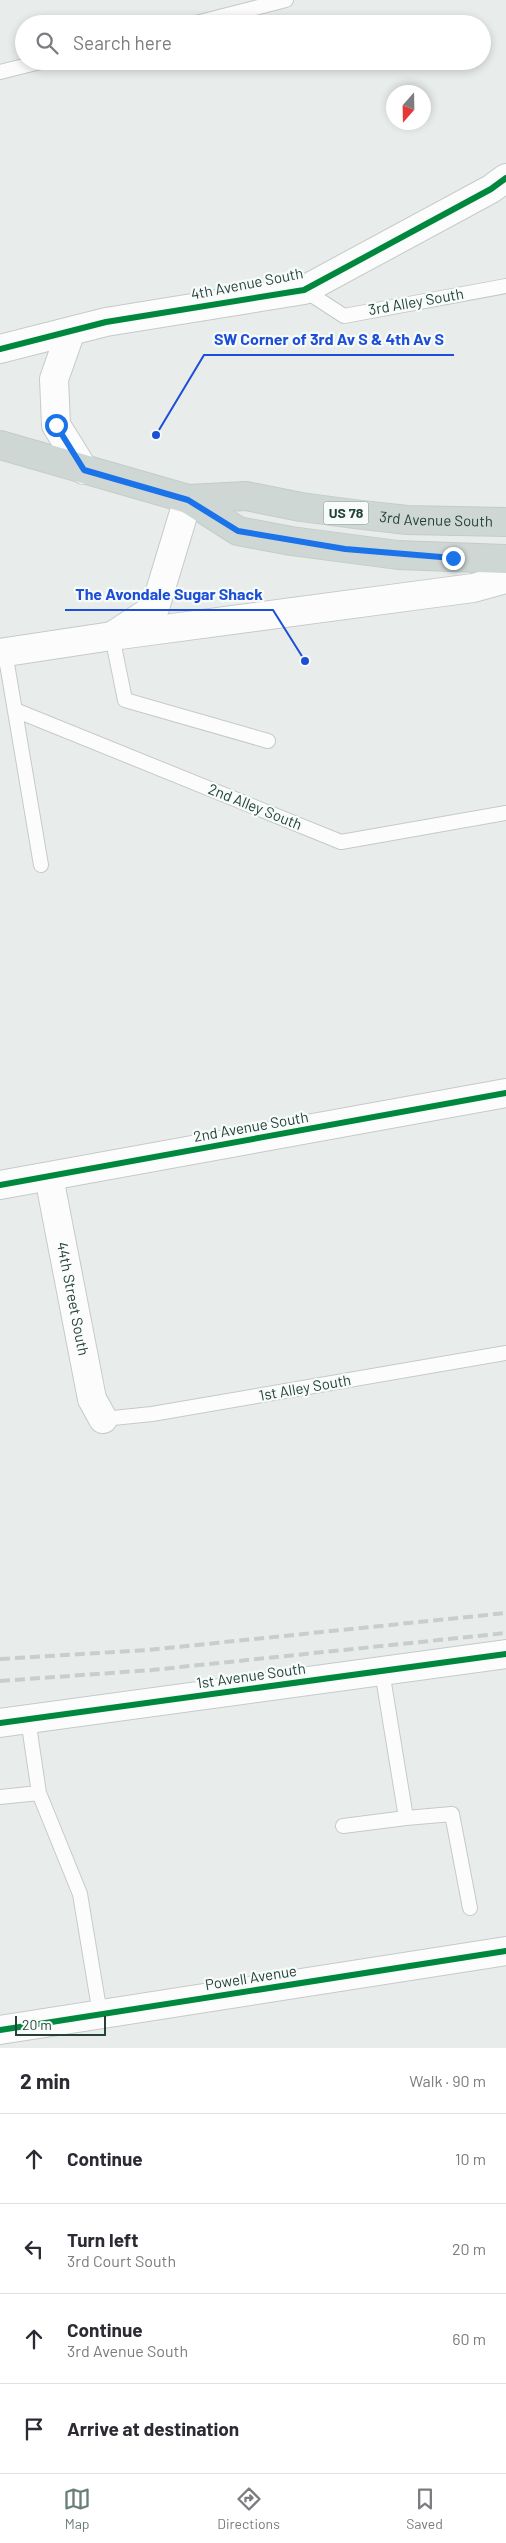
<!DOCTYPE html>
<html lang="en">
<head>
<meta charset="utf-8">
<style>
	:root { --surface:#fff; --page:#f7f7f7; --text:#2b2b33; --muted:#7c7c81; --line:#e1e1e2; --accent:#697e78 }
	body { margin:0; font-family:Barlow,sans-serif; background:var(--page); color:var(--text) }
	.compass { position:absolute; left:386px; top:85px; width:45px; height:45px; border-radius:50%; background:var(--surface); box-shadow:0 2px 8px #0003; rotate:200deg }
	.scale { position:absolute; left:15px; bottom:12px; width:91px; box-sizing:border-box; padding-left:5px; border:2px solid #24423a; border-top:0; font-size:14px; line-height:18px; white-space:nowrap; color:#24423a; -webkit-text-stroke:4px #f7fbf9; paint-order:stroke }
	.stop { position:absolute; width:15px; height:15px; margin:-11px; border:4px solid #1a73e8; border-radius:50%; background:#fff }
	.stop.end { background:#1a73e8; border-color:#fff; box-shadow:0 1px 5px #0008 }
	.list { margin:0; padding:0; list-style:none }
	h2 { display:flex; justify-content:space-between; align-items:center; height:65px; margin:0; padding:0 20px; font-size:21px }
	h2 small { font-size:16px; font-weight:400; color:var(--muted) }
	.list li { display:grid; grid-template-columns:32px 1fr auto; gap:15px; align-items:center; box-sizing:border-box; height:90px; padding:0 20px; border-top:1px solid var(--line) }
	.list b { display:block; font-size:19px; white-space:nowrap }
	.list p { margin:0; font-size:16px; white-space:nowrap; color:var(--muted) }
	.list em { font-size:16px; font-style:normal; color:var(--muted) }
	.icon { flex:none; width:28px; height:28px; fill:none; stroke:currentColor; stroke-width:2; stroke-linecap:round; stroke-linejoin:round }
	.map { position:relative; flex:none; width:506px; height:2048px; overflow:hidden }
	.search { position:absolute; background:var(--surface); box-shadow:0 2px 8px #0003; left:15px; right:15px; top:15px; height:55px; display:flex; align-items:center; gap:12px; box-sizing:border-box; padding:0 18px; border-radius:28px; color:var(--muted); font-size:19px }
	.sheet { height:425px; background:var(--surface) }
	nav { display:flex; justify-content:space-around; align-items:center; box-sizing:border-box; height:70px; border-top:1px solid var(--line); background:var(--surface); font-size:14px; color:var(--muted) }
	nav a { display:grid; justify-items:center; gap:2px }
	nav .on { color:var(--accent) }
	.map>svg:first-child { display:block }
	.lines { fill:none; stroke-linecap:round; stroke-linejoin:round }
	.lane-casing { stroke:#c5cac8; stroke-width:16 }
	.street-casing { stroke:#c5cac8; stroke-width:30 }
	.secondary-casing { stroke:#c3cbc8; stroke-width:30 }
	.primary-casing { stroke:#c3ccc9; stroke-width:30 }
	.lane { stroke:#fcfcfc; stroke-width:14 }
	.street { stroke:#fcfcfc; stroke-width:28 }
	.secondary { stroke:#fcfcfc; stroke-width:28 }
	.primary { stroke:#cfd7d5; stroke-width:28 }
	.rail { stroke:#c9cdcc; stroke-width:4; stroke-dasharray:10 5; stroke-linecap:butt }
	.cycleway-casing { stroke:#f7fbf9; stroke-width:9 }
	.cycleway { stroke:#00873e; stroke-width:6 }
	.route { stroke:#1a73e8; stroke-width:6 }
	.labels { text-anchor:middle; stroke-width:4.5; stroke-linejoin:round; paint-order:stroke }
	.shield { fill:#f7fbf9; stroke:#637a73; stroke-width:1 }
	.shield-label { font-size:14px; font-weight:bold; fill:#24423a }
	.street-label { font-size:15px; fill:#24423a; stroke:#f7fbf9 }
	.leader { fill:none; stroke:#1d4ed8; stroke-width:2 }
	.callout-dot { fill:#1d4ed8; stroke:#f7fbf9; stroke-width:2 }
	.callout-label { font-size:16px; text-anchor:middle; font-weight:bold; fill:#1d4ed8; stroke:#f7fbf9; stroke-width:4.5; stroke-linejoin:round; paint-order:stroke }
</style>
</head>
<body>
<div class="map">
<svg width="506" height="2048" viewBox="0 0 506 2048">
	<rect width="100%" height="100%" fill="#e8edeb"/>
	<g class="lines">
		<g class="lane-casing">
			<path id="lane" d="M192,24l94,-24
				M0,72l44,-11
				M304,290l40,26 162,-30
				M112,636l13,64 143,41
				M5,652l36,213
				M15,710l326,132 165,-29
				M103,1419l49,-5 354,-61
				M382,1671l24,147 46,-4 18,94
				M39,1793l41,101 20,120
				M0,1797l39,-4 -11,-74
				M343,1826l63,-8"/>
		</g>
		<g class="street-casing">
			<g id="street">
				<path d="M112,636l361,-48 33,-9"/>
				<path d="M0,653l112,-17 43,-28 33,-109"/>
				<path id="s1" d="M49,1177l43,222 11,20"/>
				<path d="M0,1185l506,-92"/>
				<path d="M0,2030l506,-79"/>
			</g>
		</g>
		<g class="secondary-casing">
			<path id="secondary" d="M71,331l-17,48 2,46 28,45
				M0,349l106,-27 198,-32 187,-101 15,-11
				M0,1723l506,-69"/>
		</g>
		<g class="primary-casing">
			<g id="primary">
				<path d="M0,445l188,54 50,32 53,10 107,14 108,4"/>
				<path id="s2" d="M188,499l58,-3 55,11 53,7 53,6 99,2"/>
			</g>
		</g>
		<use href="#lane" class="lane"/>
		<use href="#street" class="street"/>
		<use href="#secondary" class="secondary"/>
		<use href="#primary" class="primary"/>
		<path class="rail" d="M0,1659l148,-9 358,-37
			M0,1681l152,-11 354,-37"/>
		<g class="cycleway-casing">
			<path id="cycleway" d="M0,349l106,-27 198,-32 187,-101 15,-11
				M0,1185l506,-92
				M0,1723l506,-69
				M0,2030l506,-79"/>
		</g>
		<use href="#cycleway" class="cycleway"/>
	</g>
	<g class="lines">
		<path class="route" d="M56,425l28,45 104,30 50,31 107,18 108,9"/>
	</g>
	<g class="labels">
		<rect class="shield" x="323.5" y="501.5" width="45" height="23" rx="4"/>
		<g class="shield-label">
			<text x="346" y="518">US 78</text>
		</g>
		<g class="street-label">
			<text transform="translate(247 284) rotate(-11)" y="5">4th Avenue South</text>
			<text transform="translate(416 302) rotate(-10)" y="5">3rd Alley South</text>
			<text dy="5" stroke="none"><textPath href="#s2" startOffset="250">3rd Avenue South</textPath></text>
			<text transform="translate(255 807) rotate(22)" y="5">2nd Alley South</text>
			<text transform="translate(251 1127) rotate(-10)" y="5">2nd Avenue South</text>
			<text dy="5" stroke="none"><textPath href="#s1" startOffset="124">44th Street South</textPath></text>
			<text transform="translate(305 1388) rotate(-10)" y="5">1st Alley South</text>
			<text transform="translate(251 1676) rotate(-8)" y="5">1st Avenue South</text>
			<text transform="translate(251 1978) rotate(-9)" y="5">Powell Avenue</text>
		</g>
	</g>
	<path class="leader" d="M156 435L204 355H454M305 661L273 610H65"/>
	<g class="callout-dot">
		<circle cx="156" cy="435" r="5"/>
		<circle cx="305" cy="661" r="5"/>
	</g>
	<g class="callout-label">
		<text x="329" y="345">SW Corner of 3rd Av S &amp; 4th Av S</text>
		<text x="169" y="600">The Avondale Sugar Shack</text>
	</g>
</svg>
<svg class="compass" viewBox="-18 -18 36 36"><path d="M0-13l5 13h-10z" fill="#e53935"/><path d="M0 13l5-13h-10z" fill="#7c7c81"/></svg>
<div class="scale">20 m</div>
<div class="stop" style="left:56px;top:425px"></div>
<div class="stop end" style="left:453px;top:558px"></div>
<div class="search"><svg class="icon" aria-label="search" viewBox="0 0 24 24"><circle cx="10" cy="10" r="6"/><path d="M15 15l6 6"/></svg>Search here</div>
</div>
<section class="sheet">
<h2>2 min<small>Walk · 90 m</small></h2>
<ul class="list">
<li><svg class="icon" aria-label="ahead" viewBox="0 0 24 24"><path d="M12 20V5M6 11l6-6 6 6"/></svg><div><b>Continue</b></div><em>10 m</em></li>
<li><svg class="icon" aria-label="left" viewBox="0 0 24 24"><path d="M17 20v-9H6M10 6l-5 5 5 5"/></svg><div><b>Turn left</b><p>3rd Court South</p></div><em>20 m</em></li>
<li><svg class="icon" aria-label="ahead" viewBox="0 0 24 24"><path d="M12 20V5M6 11l6-6 6 6"/></svg><div><b>Continue</b><p>3rd Avenue South</p></div><em>60 m</em></li>
<li><svg class="icon" aria-label="arrive" viewBox="0 0 24 24"><path d="M6 21V4h12l-3 4 3 4H6"/></svg><div><b>Arrive at destination</b></div></li>
</ul>
</section>
<nav>
<a class="on"><svg class="icon" aria-label="map" viewBox="0 0 24 24"><path d="M3 6l6-2 6 2 6-2v14l-6 2-6-2-6 2zM9 4v14M15 6v14"/></svg>Map</a>
<a><svg class="icon" aria-label="directions" viewBox="0 0 24 24"><path d="M12 3l9 9-9 9-9-9zM9 14v-3h6M13 9l2 2-2 2"/></svg>Directions</a>
<a><svg class="icon" aria-label="saved" viewBox="0 0 24 24"><path d="M7 4h10v16l-5-4-5 4z"/></svg>Saved</a>
</nav>
</body>
</html>
